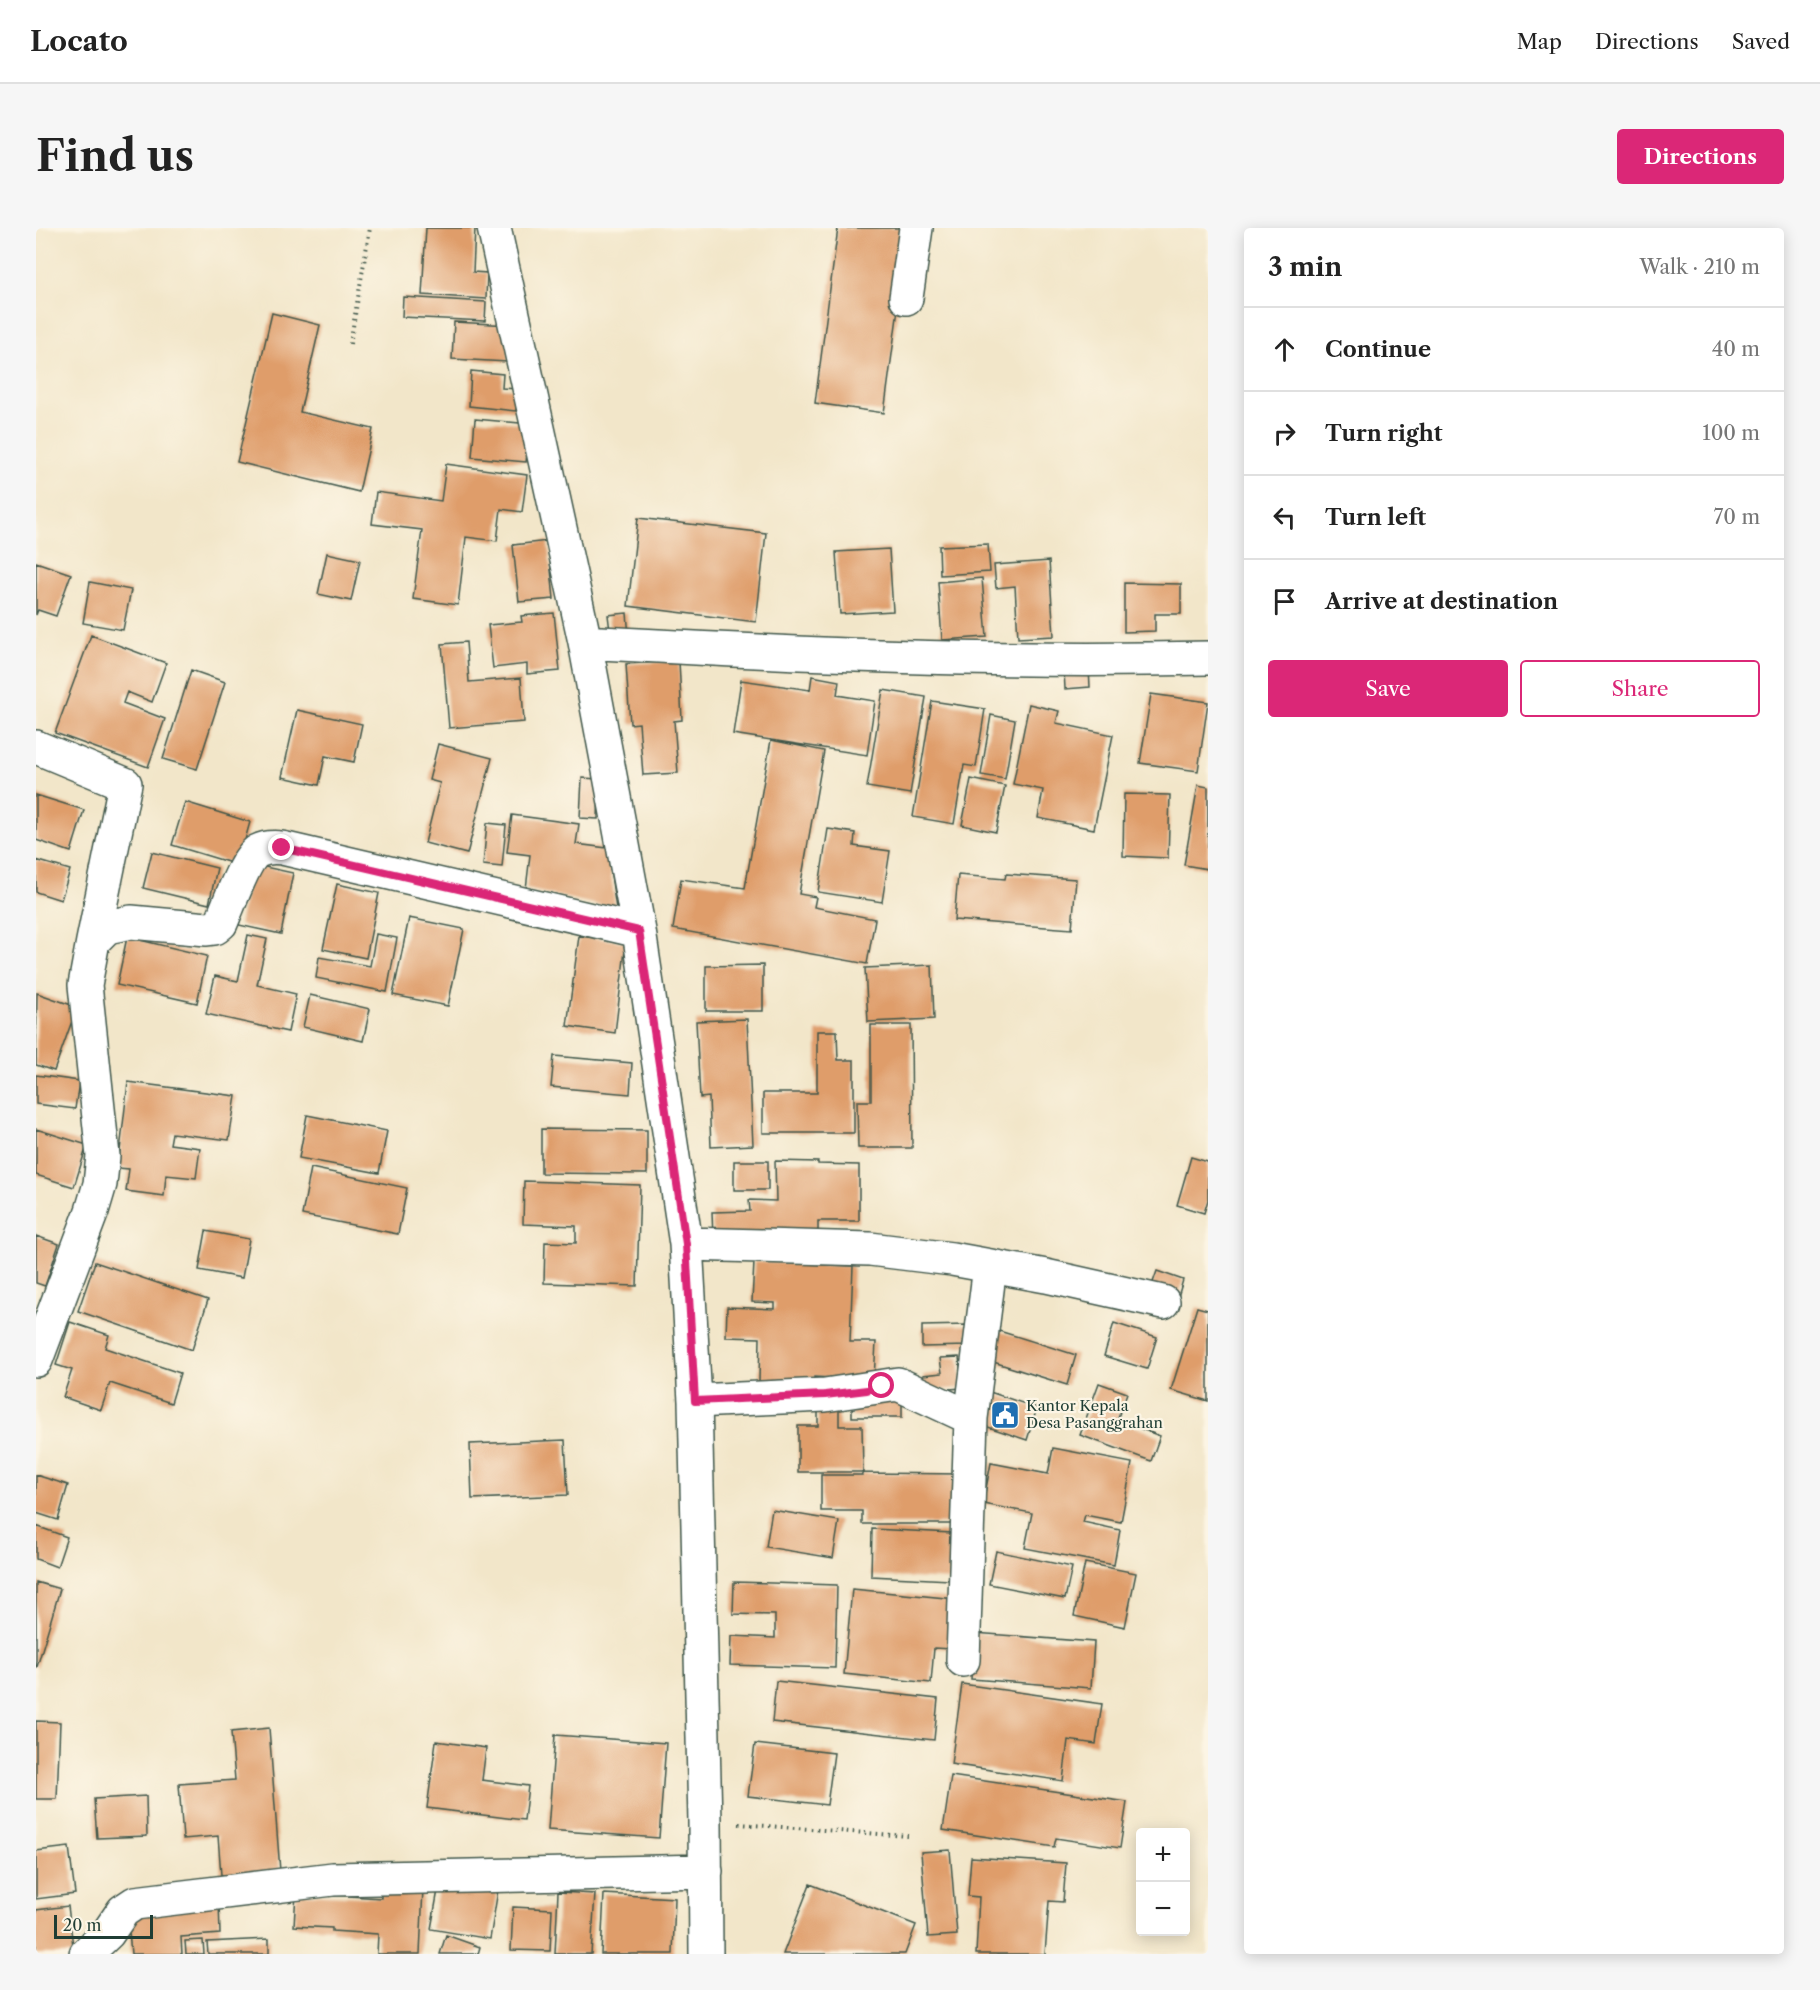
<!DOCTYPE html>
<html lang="en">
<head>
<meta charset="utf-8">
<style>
	:root { --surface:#fff; --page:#f6f6f6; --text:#222; --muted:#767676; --line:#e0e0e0; --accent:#db2777 }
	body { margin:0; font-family:"Libre Caslon Text",serif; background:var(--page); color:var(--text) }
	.controls { position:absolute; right:18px; bottom:18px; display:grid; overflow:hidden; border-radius:6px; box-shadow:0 3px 15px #0003 }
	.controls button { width:54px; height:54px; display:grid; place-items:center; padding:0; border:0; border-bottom:2px solid var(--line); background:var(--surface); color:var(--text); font:30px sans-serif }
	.scale { position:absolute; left:18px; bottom:15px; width:99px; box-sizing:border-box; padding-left:6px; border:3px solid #1f3d34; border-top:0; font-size:16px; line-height:21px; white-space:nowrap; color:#1f3d34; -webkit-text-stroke:4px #fcf5e5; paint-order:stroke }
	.stop { position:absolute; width:18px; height:18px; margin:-14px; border:4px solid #db2777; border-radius:50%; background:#fff }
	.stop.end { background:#db2777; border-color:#fff; box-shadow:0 2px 6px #0008 }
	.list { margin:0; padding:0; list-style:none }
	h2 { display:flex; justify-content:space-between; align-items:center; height:78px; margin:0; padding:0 24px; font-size:26px }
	h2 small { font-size:20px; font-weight:400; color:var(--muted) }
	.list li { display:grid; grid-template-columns:39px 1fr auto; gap:18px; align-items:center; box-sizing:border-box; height:84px; padding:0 24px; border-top:2px solid var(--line) }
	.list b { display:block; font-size:22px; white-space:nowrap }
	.list em { font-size:20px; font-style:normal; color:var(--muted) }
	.actions { display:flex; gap:12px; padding:18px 24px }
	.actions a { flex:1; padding:14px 0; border:2px solid var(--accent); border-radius:6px; text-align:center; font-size:21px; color:var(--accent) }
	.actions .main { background:var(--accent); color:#fff }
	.icon { flex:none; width:33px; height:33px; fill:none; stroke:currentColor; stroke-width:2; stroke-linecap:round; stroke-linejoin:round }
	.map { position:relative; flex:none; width:1172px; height:1726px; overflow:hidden; border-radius:6px }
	header { display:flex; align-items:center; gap:36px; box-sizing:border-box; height:84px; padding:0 30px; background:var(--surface); border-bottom:2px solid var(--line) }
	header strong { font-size:28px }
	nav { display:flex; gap:33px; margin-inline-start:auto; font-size:21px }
	.intro { display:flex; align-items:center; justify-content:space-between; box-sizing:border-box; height:144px; padding:0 36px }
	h1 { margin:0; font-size:42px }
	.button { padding:15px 27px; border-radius:6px; background:var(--accent); color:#fff; font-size:21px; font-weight:700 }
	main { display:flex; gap:36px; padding:0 36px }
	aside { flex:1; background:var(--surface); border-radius:6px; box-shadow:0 3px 15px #0003 }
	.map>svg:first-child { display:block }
	.building { fill:#df9d6a }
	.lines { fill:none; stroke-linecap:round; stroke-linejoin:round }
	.minor-casing { stroke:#3f564a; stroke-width:36 }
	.path { stroke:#3f564a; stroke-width:4; stroke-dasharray:1.5 4.5; stroke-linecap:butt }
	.minor { stroke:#fff; stroke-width:33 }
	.route { stroke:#db2777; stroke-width:8 }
	.labels { text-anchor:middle; stroke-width:4.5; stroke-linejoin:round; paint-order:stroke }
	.poi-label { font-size:15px; fill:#1f3d34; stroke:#fcf5e5; text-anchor:start }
</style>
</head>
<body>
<header>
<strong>Locato</strong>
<nav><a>Map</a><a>Directions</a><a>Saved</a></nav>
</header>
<div class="intro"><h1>Find us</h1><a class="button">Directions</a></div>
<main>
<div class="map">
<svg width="1172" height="1726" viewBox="0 0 1172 1726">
	<rect width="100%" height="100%" fill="#fcf5e5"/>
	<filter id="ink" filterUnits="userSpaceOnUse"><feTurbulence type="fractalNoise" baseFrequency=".0167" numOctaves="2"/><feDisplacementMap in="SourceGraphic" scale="12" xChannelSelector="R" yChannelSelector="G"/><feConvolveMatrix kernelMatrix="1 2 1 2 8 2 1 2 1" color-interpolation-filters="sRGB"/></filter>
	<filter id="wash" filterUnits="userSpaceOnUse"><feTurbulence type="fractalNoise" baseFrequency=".008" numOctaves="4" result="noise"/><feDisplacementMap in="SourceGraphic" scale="24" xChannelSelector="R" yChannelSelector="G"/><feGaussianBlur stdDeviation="1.35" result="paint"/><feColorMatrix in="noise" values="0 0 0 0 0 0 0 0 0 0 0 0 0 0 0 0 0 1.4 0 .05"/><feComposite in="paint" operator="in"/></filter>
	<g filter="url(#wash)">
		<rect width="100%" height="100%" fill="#f2e6c9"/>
		<g id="blocks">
			<path class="building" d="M390,0h49l-2,44 14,1 -1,26 -64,-4z
				M802,0h71l-25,185 -69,-10z
				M367,69l83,5 -1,19 -83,-4z
				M236,85l48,12 -20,87 73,17 -14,63 -122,-30z
				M418,94l56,3 -2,37 -56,-3z
				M435,143l32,3 -1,14 16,1 -2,22 -47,-5z
				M439,191l55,5 -4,38 -54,-5z
				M410,236l81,11 -5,37 -21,-3 -4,32 -31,-4 -8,68 -45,-6 9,-69 -50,-6 4,-32 65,9z
				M602,290l128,15 -10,89 -128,-16z
				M512,313l6,58 -35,3 -6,-57z
				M952,316l2,28 -50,3 -1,-29z
				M853,321l4,62 -53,3 -4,-62z
				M291,325l33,7 -9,41 -33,-7z
				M1013,333l5,75 -36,2 -3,-52 -19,2 -2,-23z
				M0,334l35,12 -15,42 -18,-6 -2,5z
				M946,350l5,59 -45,3 -4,-58z
				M54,354l41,8 -8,40 -40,-7z
				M1088,355l57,1v30h-26v17l-31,1z
				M518,385l6,58 -33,3v-10l-34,4 -5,-43 34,-3 -1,-6z
				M591,385l2,23 -18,3 -3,-24z
				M55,407l75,28 -14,39 -25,-10 -4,11 42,16 -17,48 -93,-34z
				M430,414l3,40 52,-4 3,44 -75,6 -7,-84z
				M643,433l3,59 -8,1 4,52 -35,2 -4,-52 -9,1 -4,-60z
				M1053,441l1,18 -25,2 -1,-19z
				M155,442l34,12 -28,87 -34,-10z
				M776,448l27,5 -2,14 38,6 -8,54 -134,-21 8,-54 69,10z
				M847,462l43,7 -16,97 -43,-7z
				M1115,466l57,8 -10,69 -58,-8z
				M896,473l53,8 -9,58 -12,-2 -10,59 -41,-7z
				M993,476l30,7 -3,12 57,12 -19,94 -56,-11 5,-28 -30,-6z
				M261,482l65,14 -8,38 -29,-6 -6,29 -37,-8z
				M955,487l24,5 -10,59 -24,-4z
				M735,512l53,11 -25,143 17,3 -2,10 61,12 -8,45 -194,-35 8,-50 64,9z
				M402,516l54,14 -25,96 -42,-11 15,-60 -11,-3z
				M546,550l17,1 -1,40 -18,-1z
				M935,551l34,7 -9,46 -34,-7z
				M1162,557l10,2v82l-24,-4z
				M1088,566l46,1 -2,63 -45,-2z
				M0,567l48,15 -13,42 -35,-12z
				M149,574l65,20 -12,43 -66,-20z
				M476,587l67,9 -3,20 31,4 9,61 -90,-20 4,-34 -23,-3z
				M451,595l19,2 -4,42 -19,-2z
				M792,601l27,4 -1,13 36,5 -8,51 -64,-10z
				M116,624l65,16 -8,36 -66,-16z
				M0,632l34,10 -9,30 -25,-8z
				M215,636l42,9 -12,61 -42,-9z
				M970,646l70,5 -4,50 -118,-9 4,-45 47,4z
				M301,656l42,9 -13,65 -43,-9z
				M373,690l55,11 -16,77 -55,-11z
				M340,706l21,4 -10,54 -71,-14 3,-21 51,9z
				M212,707l19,4 -10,46 39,9 -8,38 -82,-18 9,-38 23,5z
				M543,708l47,6 -11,91 -48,-7z
				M91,709l80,19 -10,47 -80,-18z
				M727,737v46h-57v-45z
				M896,737l2,54 -66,3 -3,-54z
				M1,765l40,14 -23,64 -18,-6z
				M274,767l60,14 -7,32 -60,-14z
				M711,791l6,126 -42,2 -2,-50 -9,1 -4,-77z
				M835,797h40l1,123h-54l-1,-47h14z
				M781,803h20l1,29h16v73h-91v-40h54z
				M518,828l78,7 -2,31 -79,-7z
				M0,847l43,6 -4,28 -39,-5z
				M92,854l108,14 -7,44 -57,-7 -2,11 30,4 -4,30 -30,-3 -2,21 -38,-5 3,-22 -11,-1z
				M271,887l80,16 -8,42 -80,-15z
				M0,901l51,16 -13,42 -38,-12z
				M505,901l106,1v44l-106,-1z
				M1155,929l17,5v38l-4,13 -27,-8z
				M698,933h34v29h-34z
				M739,933l43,1v2l41,1v56h-41v18h-105l-1,-27 38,-1 -1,-11 27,1z
				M275,940l96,20 -9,46 -96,-19z
				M488,953l116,4 -3,101 -93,-3 1,-41 31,1v-17l-53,-2z
				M170,1003l43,8 -7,39 -43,-8z
				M0,1008l23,8 -14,42 -9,-3z
				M59,1034l113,38 -16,50 -114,-39z
				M718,1034l99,4 -3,76h26l-2,38 -60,-3v6l-55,-2 1,-43 -34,-1 1,-30 48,2v-6l-23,-1z
				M1121,1043l26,9 -5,17 -27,-9z
				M1161,1079l11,3v91l-37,-11z
				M34,1094l39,13 -4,13 75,25 -9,30 -61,-20 -9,27 -38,-13 9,-27 -16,-5z
				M1078,1095l43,14 -10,32 -43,-13z
				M932,1097l1,21 -47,1v-21z
				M960,1102l80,25 -9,30 -80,-25z
				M923,1129l3,31 -38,3 -1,-16 19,-2 -2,-15z
				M1063,1155l28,10 -10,27 43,16 -9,25 -71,-26z
				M948,1162l53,18 -10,32 -54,-18z
				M816,1171h50v18h-50z
				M782,1181h21v17h23l1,46h-65v-46h20z
				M529,1212l3,55 -96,4 -2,-55z
				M1017,1220l79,15 -11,59 -36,-7 -2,7 37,8 -6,35 -89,-17 7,-35 -49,-9 8,-41 57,11z
				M826,1245l101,1v50h-101v-13h-41v-36h41z
				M0,1247l32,10 -10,35 -22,-7z
				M736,1282l67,11 -6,37 -67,-11z
				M0,1298l31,11 -10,30 -21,-8z
				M836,1301l80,4 -2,47 -79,-4z
				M960,1323l76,16 -7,32 -76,-15z
				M1049,1335l51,10 -11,54 -51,-11z
				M0,1354l24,7 -23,78h-1z
				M698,1354l103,3 -2,83 -105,-3 1,-29 44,2v-23l-42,-1z
				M816,1361l104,10 -5,50 -17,-1 -3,35 -87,-9z
				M938,1405l120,9 -3,46 -120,-9z
				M740,1453l162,18 -4,41 -162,-18z
				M926,1456l140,20 -6,40 -28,-4 -5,41 -112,-17z
				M0,1493l24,1 -3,77h-21z
				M233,1500l11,143 -59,4 -3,-39 -35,3 -4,-55 56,-4 -4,-48z
				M519,1507l111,8 -7,95 -111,-8z
				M400,1513l50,7 -4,32 46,6 -4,34 -97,-12z
				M719,1516l79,9 -7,52 -79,-9z
				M915,1548l176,26 -7,46 -64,-10 -2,9 -111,-17z
				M110,1568l1,40 -50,2 -3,-39z
				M33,1619l6,47 -39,5v-48z
				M914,1622l7,85 -29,2 -7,-85z
				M935,1629l95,6 -3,39 -14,-1 -4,53h-69l3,-57 -11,-1z
				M404,1651l58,11 -8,49 -59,-10z
				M774,1656l106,41 -11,29h-122z
				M345,1658l42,2 -3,66h-43l1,-20 -46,-3v-3l-38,-2 2,-33 85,5z
				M522,1664l37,2 -4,60h-36z
				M568,1666l71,4 -2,56h-72z
				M183,1674l1,32 -39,3 1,17h-51l-4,-45z
				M32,1678l6,48h-38v-44z
				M477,1679l39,2 -2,42 -39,-1z
				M410,1707l34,12 -2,7h-38z
				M233,1711v15h-61l-1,-12z
				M167,1712l1,14h-18l-1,-13z"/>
		</g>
	</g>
	<g filter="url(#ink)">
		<use href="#blocks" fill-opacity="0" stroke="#3f564a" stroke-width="1.5"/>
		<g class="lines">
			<g class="minor-casing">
				<path id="minor" d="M458,0l91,414 54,289 47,313 9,157 10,421 1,132
					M870,70l10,-70
					M549,414c207,12 415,21 623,16
					M0,519l89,37 -32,157
					M650,1016l184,5 82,10 94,17 117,26
					M0,1132l56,-149 8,-27 3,-28 -18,-171 8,-44 14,-14 24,-5 76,7 8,-1 6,-5c7,-16 24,-65 37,-72 8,-4 16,-4 24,-3l357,83
					M659,1173l130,-6 73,-11 73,34 19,-152
					M927,1432l8,-242
					M50,1726l22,-21 15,-22 12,-8 198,-24 373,-8"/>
			</g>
			<path class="path" d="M314,116l20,-116
				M703,1596l169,12"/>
			<use href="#minor" class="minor"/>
		</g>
	</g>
	<g class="lines" filter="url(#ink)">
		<path class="route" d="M246,620l357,83 47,313 9,157 130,-6 42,-5 15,-4"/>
	</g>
	<defs>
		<g id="civic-square" transform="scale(1.5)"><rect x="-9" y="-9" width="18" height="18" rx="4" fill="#1f6fb2" stroke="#fcf5e5"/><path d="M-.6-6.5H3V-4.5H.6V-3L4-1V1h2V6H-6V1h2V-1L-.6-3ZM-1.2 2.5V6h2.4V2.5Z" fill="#fff"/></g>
	</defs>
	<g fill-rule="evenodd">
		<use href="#civic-square" x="969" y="1187"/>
	</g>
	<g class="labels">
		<g class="poi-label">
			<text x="990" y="1183">Kantor Kepala<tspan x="990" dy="17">Desa Pasanggrahan</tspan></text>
		</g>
	</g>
</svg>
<div class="controls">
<button>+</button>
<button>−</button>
</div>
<div class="scale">20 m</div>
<div class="stop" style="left:846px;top:1158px"></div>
<div class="stop end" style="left:246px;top:620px"></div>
</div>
<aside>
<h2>3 min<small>Walk · 210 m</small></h2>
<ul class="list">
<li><svg class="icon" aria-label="ahead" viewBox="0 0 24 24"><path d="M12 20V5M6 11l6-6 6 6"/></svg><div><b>Continue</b></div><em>40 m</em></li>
<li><svg class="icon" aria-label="right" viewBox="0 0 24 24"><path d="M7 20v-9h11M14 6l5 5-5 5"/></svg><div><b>Turn right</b></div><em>100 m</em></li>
<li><svg class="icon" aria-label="left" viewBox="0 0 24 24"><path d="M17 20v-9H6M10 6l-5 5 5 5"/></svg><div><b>Turn left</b></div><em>70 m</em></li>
<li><svg class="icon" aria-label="arrive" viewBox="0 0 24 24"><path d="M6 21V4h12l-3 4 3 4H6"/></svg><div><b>Arrive at destination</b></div></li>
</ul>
<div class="actions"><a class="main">Save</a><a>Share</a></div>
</aside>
</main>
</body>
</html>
